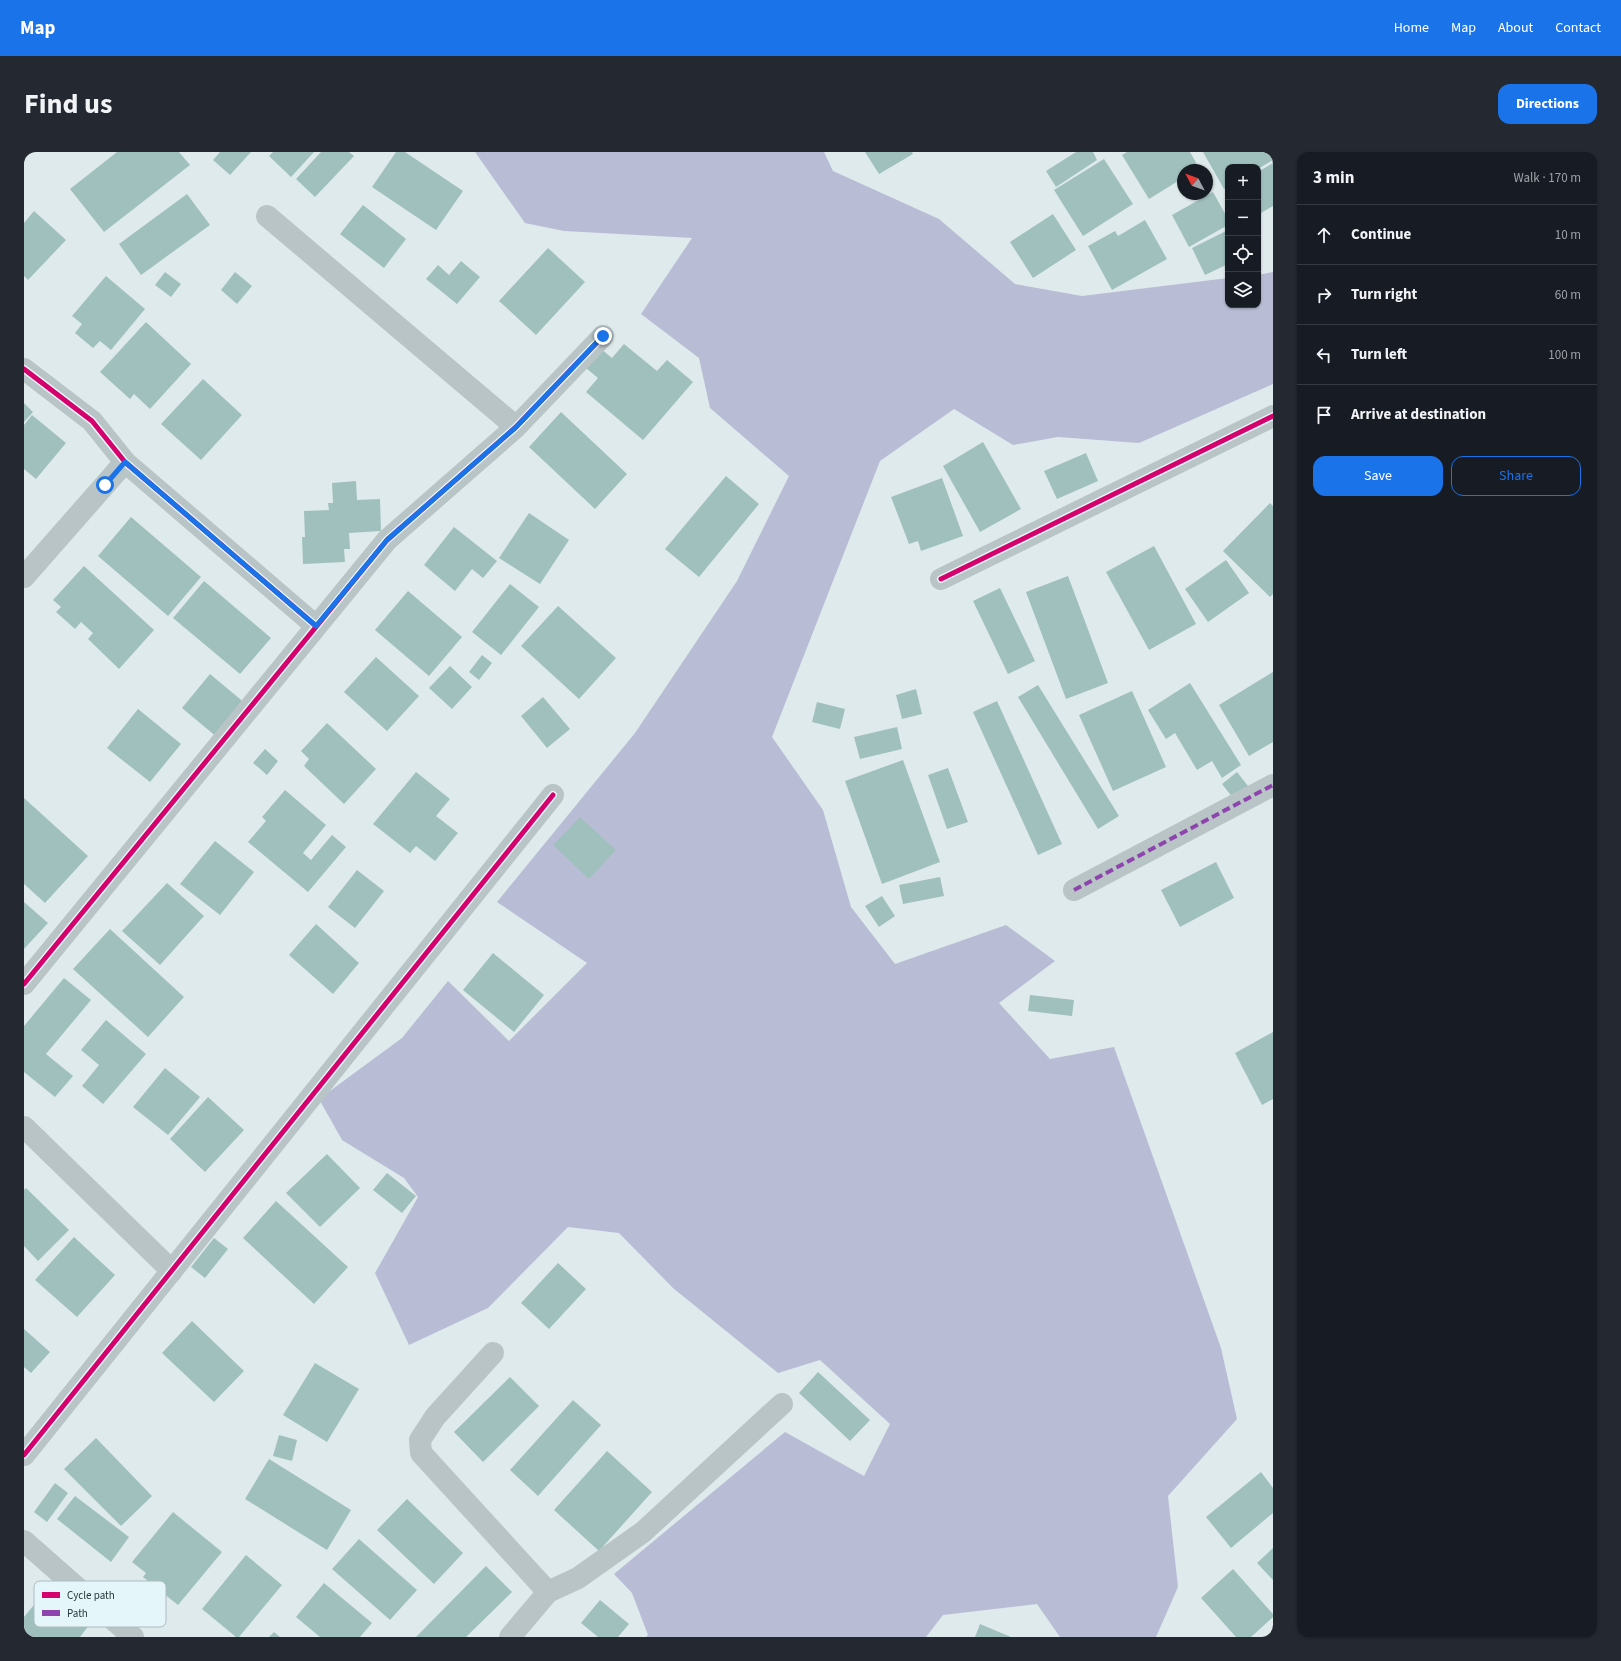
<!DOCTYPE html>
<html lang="en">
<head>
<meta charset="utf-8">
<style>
	:root { --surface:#171b24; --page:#242831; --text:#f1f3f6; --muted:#9ea1a6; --line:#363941; --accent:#1a73e8 }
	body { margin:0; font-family:"Source Sans 3",sans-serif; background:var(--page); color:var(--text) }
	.controls { position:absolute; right:12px; top:12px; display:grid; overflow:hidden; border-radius:8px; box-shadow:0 1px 3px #0004 }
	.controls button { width:36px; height:36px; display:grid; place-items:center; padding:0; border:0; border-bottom:1px solid var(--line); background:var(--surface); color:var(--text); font:20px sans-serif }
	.compass { position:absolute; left:1153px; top:12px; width:36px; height:36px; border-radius:50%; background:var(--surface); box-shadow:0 1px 3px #0004; rotate:311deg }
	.stop { position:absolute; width:12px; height:12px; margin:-9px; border:3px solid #1a73e8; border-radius:50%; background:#fff }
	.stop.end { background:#1a73e8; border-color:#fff; box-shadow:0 1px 4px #0008 }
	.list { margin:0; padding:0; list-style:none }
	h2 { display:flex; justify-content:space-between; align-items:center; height:52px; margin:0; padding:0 16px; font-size:17px }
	h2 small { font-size:13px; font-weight:400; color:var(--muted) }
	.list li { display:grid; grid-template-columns:26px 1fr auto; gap:12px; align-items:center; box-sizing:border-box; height:60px; padding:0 16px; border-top:1px solid var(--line) }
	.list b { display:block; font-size:15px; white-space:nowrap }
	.list em { font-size:13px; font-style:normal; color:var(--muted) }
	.actions { display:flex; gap:8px; padding:12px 16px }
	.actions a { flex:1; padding:9px 0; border:1px solid var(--accent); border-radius:12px; text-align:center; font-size:14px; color:var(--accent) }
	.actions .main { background:var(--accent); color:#fff }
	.icon { flex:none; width:22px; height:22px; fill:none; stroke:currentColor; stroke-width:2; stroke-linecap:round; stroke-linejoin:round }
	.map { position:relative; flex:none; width:1249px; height:1485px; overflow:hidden; border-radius:12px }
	header { display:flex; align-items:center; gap:24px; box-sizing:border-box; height:56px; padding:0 20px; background:var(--accent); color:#fff }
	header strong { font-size:19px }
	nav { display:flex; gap:22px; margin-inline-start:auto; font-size:14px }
	.intro { display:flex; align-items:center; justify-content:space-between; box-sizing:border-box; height:96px; padding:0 24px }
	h1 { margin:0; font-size:28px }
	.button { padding:10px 18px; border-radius:12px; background:var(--accent); color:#fff; font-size:14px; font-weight:700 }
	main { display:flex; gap:24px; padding:0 24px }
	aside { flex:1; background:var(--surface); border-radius:12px; box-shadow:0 1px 3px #0004 }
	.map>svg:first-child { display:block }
	.green { fill:#b8bdd5 }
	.building { fill:#a0c0be }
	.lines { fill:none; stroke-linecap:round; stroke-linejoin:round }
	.minor { stroke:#b8c4c6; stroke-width:22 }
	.quiet { stroke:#8e44ad; stroke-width:4; stroke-dasharray:8 4; stroke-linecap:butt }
	.cycleway-casing { stroke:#e5f6fa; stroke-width:8 }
	.cycleway { stroke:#d6006c; stroke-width:5 }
	.route { stroke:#1a73e8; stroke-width:5 }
	.key { fill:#e5f6fa; stroke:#acbcbf; stroke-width:1 }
	.key-label { font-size:11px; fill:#263636 }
</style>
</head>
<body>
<header>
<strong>Map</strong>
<nav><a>Home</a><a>Map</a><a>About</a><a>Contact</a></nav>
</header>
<div class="intro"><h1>Find us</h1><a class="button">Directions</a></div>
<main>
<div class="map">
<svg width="1249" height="1485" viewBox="0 0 1249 1485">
	<rect width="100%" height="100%" fill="#dfeaec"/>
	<path class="green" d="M451,0h349l9,19 106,48 76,65 67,12 146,-18v27h30v-30l15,-3v112l-134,59 -81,-6 -45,8 -59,-36 -74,52 -108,276 51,73 28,97 44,57 111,-39 49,36 -56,42 51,56 64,-12 107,301 16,71 -69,77 10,91 -22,50h-96l-23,-33 -94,11 -17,22h-280l2,-2 -16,-42 -18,-19 171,-142 79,44 26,-52 -70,-64 -42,13 -105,-85 -54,-55 -51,-6 -80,81 -79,37 -34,-72 43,-76 -14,-19 -62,-38 -23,-41 83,-61 46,-57 61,60 78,-78 -90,-61 138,-169 102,-152 52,-105 -79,-68 -11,-50 -58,-44 51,-76 -128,-7 -39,-8z"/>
	<path class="building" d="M93,0h62l11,13 -86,67 -34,-43z
		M196,0h31l-21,23 -17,-15z
		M249,0h41l-23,25 -22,-21z
		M297,0h28l5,4 -39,41 -19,-18z
		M372,0h9l58,39 -27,39 -64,-43z
		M841,0h47l1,2 -34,20z
		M1052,0h17l4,8 -41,27 -10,-16z
		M1103,0h63l9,16 -2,2h-14v8l-34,21 -27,-44z
		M1179,0h68l2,8 -15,9v-2h-30v20l-4,2z
		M1080,7l29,45 -50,32 -29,-46z
		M1249,11v43l-12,7 -3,-4v-37z
		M1189,40l15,27v6l-39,22 -17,-32z
		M163,42l23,31 -69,50 -22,-31z
		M339,53l43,34 -22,29 -44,-34z
		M10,59l32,29 -38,40 -4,-4v-53z
		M1029,62l23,36 -43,28 -23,-36z
		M1121,68l22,39 -55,31 -24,-44 27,-15 3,5z
		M1204,78v34l-23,11 -13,-27z
		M524,96l37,34 -49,53 -37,-34z
		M437,109l19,16 -23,27 -31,-25 12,-14 11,10z
		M141,120l16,12 -10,13 -16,-12z
		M211,120l17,14 -15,18 -16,-14z
		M82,124l39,33 -34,41 -11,-9 -7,7 -18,-15 7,-9 -10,-8z
		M122,170l45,42 -41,45 -16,-15 -4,5 -30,-27z
		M600,192l33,27 10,-11 26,22 -50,58 -57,-48 12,-14 -12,-10 15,-19 11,9z
		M179,227l39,36 -41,45 -40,-36z
		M0,251l9,9 -9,10z
		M537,260l66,62 -32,35 -66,-62z
		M8,263l34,28 -30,36 -12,-10v-44z
		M959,290l38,67 -41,23 -37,-66z
		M1062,301l12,28 -41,18 -13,-28z
		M702,324l33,28 -60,73 -34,-28z
		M918,326l21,58 -42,15 -3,-10 -9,3 -18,-47z
		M332,329l1,19 23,-1 1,32 -32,2 1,16h-6l1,13 -42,2 -1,-27h3l-1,-26 25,-1 -1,-7h5l-1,-20z
		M1246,351l3,3v88l-3,3 -47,-46z
		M505,361l40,27 -29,44 -41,-26z
		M107,365l70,60 -33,39 -70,-60z
		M430,375l43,34 -14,17 -11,-9 -17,22 -31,-26z
		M1130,394l42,78 -47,26 -43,-78z
		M1202,408l23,33 -41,29 -23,-33z
		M60,414l70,64 -35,39 -31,-30 5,-6 -12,-11 -6,7 -19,-17 5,-5 -8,-7z
		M1044,424l40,107 -42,16 -40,-107z
		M180,429l67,57 -31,36 -67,-56z
		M486,432l29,23 -38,48 -29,-23z
		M976,436l35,73 -27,13 -35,-73z
		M384,439l54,46 -33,39 -54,-46z
		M534,454l58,52 -37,41 -58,-53z
		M458,503l10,8 -13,17 -10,-8z
		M352,505l43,39 -32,35 -43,-39z
		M426,514l22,21 -20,22 -23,-21z
		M1249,520v70l-24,14 -30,-51z
		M186,522l36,30 -28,34 -36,-30z
		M1166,531l51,82 -19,13 -10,-17 -15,9 -22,-37 -9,6 -18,-29z
		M1014,533l81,131 -21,13 -80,-132z
		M892,537l6,25 -20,5 -6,-24z
		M1108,539l34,76 -53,24 -34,-76z
		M519,545l27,32 -23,19 -26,-32z
		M973,549l65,143 -24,11 -65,-143z
		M793,550l28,7 -5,20 -28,-7z
		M114,557l43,35 -31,38 -43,-34z
		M303,571l49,46 -32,35 -40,-38 5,-7 -8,-8z
		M873,575l5,22 -42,10 -6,-22z
		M241,597l13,12 -11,14 -14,-12z
		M879,608l37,102 -58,22 -37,-103z
		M924,616l20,54 -21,7 -19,-54z
		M392,620l34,27 -14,17 22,17 -23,28 -19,-15 -6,7 -37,-29z
		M1213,620l11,14 -15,12 -11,-14z
		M261,638l41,35 -23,28 8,7 21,-25 14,12 -38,45 -60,-50 18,-21 -4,-4z
		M0,646l64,58 -43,47 -21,-19z
		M556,665l36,33 -27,29 -36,-34z
		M191,689l39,31 -34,43 -40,-31z
		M1192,710l18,36 -54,29 -19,-37z
		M333,718l27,21 -29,37 -27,-21z
		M916,725l4,19 -41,8 -4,-19z
		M143,731l37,33 -44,49 -38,-34z
		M858,744l13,20 -16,11 -14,-21z
		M0,750l24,21 -24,26z
		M292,772l43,39 -26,31 -44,-39z
		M86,777l74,68 -36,40 -75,-68z
		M469,801l51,42 -30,37 -51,-42z
		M40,826l27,22 -45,54 27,22 -18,21 -31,-25v-46z
		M1006,843l44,5 -2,16 -44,-5z
		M82,868l40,34 -43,50 -21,-18 17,-21 -18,-15z
		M1249,880v67l-11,6 -27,-52z
		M141,916l35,29 -32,38 -35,-28z
		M184,945l36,33 -39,42 -35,-33z
		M303,1002l33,34 -40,39 -34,-34z
		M363,1021l29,23 -14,17 -29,-23z
		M2,1036l43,42 -31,31 -14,-15v-56z
		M252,1049l72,66 -34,37 -71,-66z
		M50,1085l41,38 -38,42 -42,-37z
		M190,1086l14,11 -23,29 -14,-11z
		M534,1111l28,26 -37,40 -28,-26z
		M168,1169l52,50 -30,31 -52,-49z
		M0,1177l26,23 -19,21 -7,-6z
		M291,1211l44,26 -32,53 -44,-27z
		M794,1220l52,48 -20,21 -51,-48z
		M486,1225l29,29 -56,56 -29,-30z
		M549,1248l28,25 -63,71 -28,-26z
		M255,1283l18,5 -5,21 -19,-5z
		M72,1286l56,58 -31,30 -57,-57z
		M583,1299l45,41 -53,59 -45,-41z
		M245,1307l82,51 -24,40 -82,-51z
		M1237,1320l12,16v25l-42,35 -25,-31z
		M31,1331l13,10 -21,29 -13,-10z
		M51,1344l54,41 -18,25 -54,-43z
		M383,1347l56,54 -29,31 -57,-54z
		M149,1360l49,40 -44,53 -35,-28 3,-4 -14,-11z
		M335,1387l58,51 -27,30 -58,-51z
		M1249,1396v32l-16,-17z
		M222,1403l36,30 -43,52h-3l-34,-28z
		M462,1414l26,26 -46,45h-50z
		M1209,1417l40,45v3l-22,20h-15l-35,-39z
		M300,1431l48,40 -12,14h-40l-24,-20z
		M23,1437l43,35 -10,13h-56v-20z
		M576,1448l29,24 -11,13h-20l-17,-14z
		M956,1472l31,13h-36z
		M250,1480l6,5h-11z"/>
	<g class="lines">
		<path class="minor" d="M243,64l249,211
			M0,217l68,52 33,41 191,164
			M0,425l101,-115
			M917,427l332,-163
			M1050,738l199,-105
			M0,832l363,-444 129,-113 87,-91
			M0,975l148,144
			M469,1201l-58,64 -15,23 1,13 127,139
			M0,1303l529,-660
			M0,1389l109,96
			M486,1485l38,-45 30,-14 65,-46 139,-128"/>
		<path class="quiet" d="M1050,738l199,-105"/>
		<g class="cycleway-casing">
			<path id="cycleway" d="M0,217l68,52 33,41 191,164
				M917,427l332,-163
				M0,832l363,-444 129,-113 87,-91
				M0,1303l529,-660"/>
		</g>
		<use href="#cycleway" class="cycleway"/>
	</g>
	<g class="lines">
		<path class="route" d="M81,333l20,-23 191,164 71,-86 129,-113 87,-91"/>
	</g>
	<rect x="10" y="1429" width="132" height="46" rx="6" class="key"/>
	<rect x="18" y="1440" width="18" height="6" fill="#d6006c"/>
	<rect x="18" y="1458" width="18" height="6" fill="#8e44ad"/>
	<g class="key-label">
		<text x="43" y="1447">Cycle path</text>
		<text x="43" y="1465">Path</text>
	</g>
</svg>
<div class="controls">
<button>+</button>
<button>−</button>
<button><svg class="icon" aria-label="locate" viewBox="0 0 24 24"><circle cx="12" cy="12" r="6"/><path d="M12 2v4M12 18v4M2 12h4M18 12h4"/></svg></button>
<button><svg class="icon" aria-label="layers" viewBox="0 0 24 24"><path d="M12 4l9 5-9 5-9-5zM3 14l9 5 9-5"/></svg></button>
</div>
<svg class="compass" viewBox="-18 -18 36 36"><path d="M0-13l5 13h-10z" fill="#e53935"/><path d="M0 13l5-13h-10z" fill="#9ea1a6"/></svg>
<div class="stop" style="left:81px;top:333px"></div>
<div class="stop end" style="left:579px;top:184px"></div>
</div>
<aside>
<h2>3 min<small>Walk · 170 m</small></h2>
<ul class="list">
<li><svg class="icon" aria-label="ahead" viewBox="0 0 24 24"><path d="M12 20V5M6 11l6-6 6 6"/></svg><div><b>Continue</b></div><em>10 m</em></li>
<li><svg class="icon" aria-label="right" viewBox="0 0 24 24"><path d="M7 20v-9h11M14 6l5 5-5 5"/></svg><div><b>Turn right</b></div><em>60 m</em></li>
<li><svg class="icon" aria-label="left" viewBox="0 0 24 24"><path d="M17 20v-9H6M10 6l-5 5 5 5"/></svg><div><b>Turn left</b></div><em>100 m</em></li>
<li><svg class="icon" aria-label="arrive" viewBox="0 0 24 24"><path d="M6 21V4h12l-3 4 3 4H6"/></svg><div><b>Arrive at destination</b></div></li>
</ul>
<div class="actions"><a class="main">Save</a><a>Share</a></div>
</aside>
</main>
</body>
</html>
